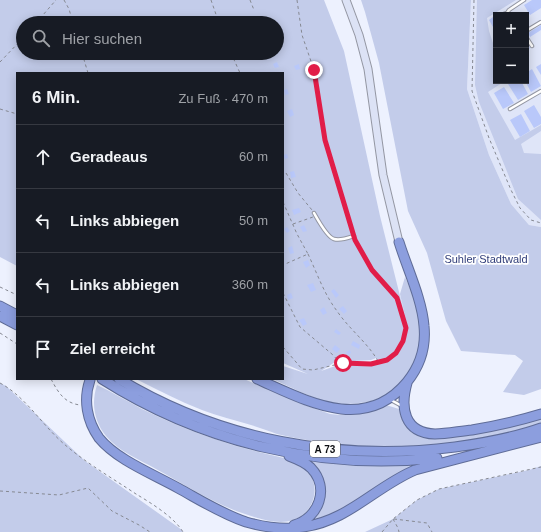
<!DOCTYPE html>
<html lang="de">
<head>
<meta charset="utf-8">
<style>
	:root { --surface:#171b24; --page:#242831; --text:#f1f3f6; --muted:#9ea1a6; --line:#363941 }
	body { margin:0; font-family:Helvetica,sans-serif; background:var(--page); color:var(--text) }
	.controls { position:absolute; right:12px; top:12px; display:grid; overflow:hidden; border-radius:0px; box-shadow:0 2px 10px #0003 }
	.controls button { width:36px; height:36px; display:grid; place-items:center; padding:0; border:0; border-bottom:1px solid var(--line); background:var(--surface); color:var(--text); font:20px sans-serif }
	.stop { position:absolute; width:12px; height:12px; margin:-9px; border:3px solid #e11d48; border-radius:50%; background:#fff }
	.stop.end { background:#e11d48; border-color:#fff; box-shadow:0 1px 4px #0008 }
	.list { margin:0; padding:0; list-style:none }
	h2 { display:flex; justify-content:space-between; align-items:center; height:52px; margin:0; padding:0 16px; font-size:17px }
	h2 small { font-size:13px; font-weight:400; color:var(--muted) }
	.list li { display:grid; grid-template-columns:26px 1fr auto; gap:12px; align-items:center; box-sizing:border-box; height:64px; padding:0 16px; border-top:1px solid var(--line) }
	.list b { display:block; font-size:15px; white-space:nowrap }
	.list em { font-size:13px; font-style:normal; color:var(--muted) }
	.icon { flex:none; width:22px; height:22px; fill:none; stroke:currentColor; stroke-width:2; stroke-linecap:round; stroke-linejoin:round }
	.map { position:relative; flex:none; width:541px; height:532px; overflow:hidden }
	.search { position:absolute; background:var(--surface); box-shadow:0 2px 10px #0003; left:16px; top:16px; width:268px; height:44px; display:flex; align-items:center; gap:10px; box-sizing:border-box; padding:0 14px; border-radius:22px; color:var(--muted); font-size:15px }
	.panel { position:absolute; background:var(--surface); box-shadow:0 2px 10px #0003; left:16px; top:72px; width:268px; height:308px; border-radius:0px }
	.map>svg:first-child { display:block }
	.built { fill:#dfe5f8; fill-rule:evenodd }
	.green { fill:#c3ccea; fill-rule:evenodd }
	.building { fill:#b9c8fa }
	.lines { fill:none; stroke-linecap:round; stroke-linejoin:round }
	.service-casing { stroke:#9497a3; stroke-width:4.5 }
	.secondary-casing { stroke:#9497a3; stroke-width:9 }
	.motorway-casing { stroke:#5f6c97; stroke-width:11 }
	.path { stroke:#868992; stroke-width:1; stroke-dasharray:3 3; stroke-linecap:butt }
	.service { stroke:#fff; stroke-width:2.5 }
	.secondary { stroke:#dce2f5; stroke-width:7 }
	.motorway { stroke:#8c9ede; stroke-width:9 }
	.route { stroke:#e11d48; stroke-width:5 }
	.labels { text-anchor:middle; stroke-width:3.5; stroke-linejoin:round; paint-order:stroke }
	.shield { fill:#fff; stroke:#555659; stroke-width:1 }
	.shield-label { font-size:10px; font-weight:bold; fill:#0c0e12 }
	.park-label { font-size:11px; fill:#313e7a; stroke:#fff }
</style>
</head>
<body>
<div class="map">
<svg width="541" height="532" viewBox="0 0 541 532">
	<rect width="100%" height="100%" fill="#edf1fe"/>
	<path class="built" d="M471,0h70v227l-12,-2 -18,-21 -22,-49 -22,-66zM496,15h30v66h-30z"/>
	<path class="green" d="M0,0h324l20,51 36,165 26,104 -6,-26 5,-17c7,16 15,31 16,49 2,27 -14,60 -39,71 -7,4 -16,5 -23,6 -9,1 -19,2 -28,0 -20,-5 -40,-16 -59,-24h11v-13l25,8 -25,-11v-290h-266v193l-17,-9zM23,23h254v30h-254zM376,358l2,4 -37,2 -20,7 14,-9 36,-2z
		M361,0h110l-4,89 22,66 22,49 18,21 12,2v162l-17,6 -21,-3 20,-31 -8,-6 -54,-4 -15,-30 -19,-68 -19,-42 -29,-148 -14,-51z
		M477,0h39l-29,18 2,13 7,21v29h9l-17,11 27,48 26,-15v6l-20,13 3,9 17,1v66l-23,-21 -39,-97 -4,-17z
		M136,379h108l58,25 28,10 10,1 24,-2 22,-8 13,4c2,13 9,20 20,26l122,-19v7c-80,27 -181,31 -264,11 -8,-3 -17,-6 -26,-9 -16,-5 -33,-9 -49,-15 -23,-9 -44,-20 -66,-31z
		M0,383l6,3 79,75 97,69 1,2h-183z
		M97,385c15,7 30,16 45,24 25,12 50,23 76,31 16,6 33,10 49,14 11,3 23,4 32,10 24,13 19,48 -6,56 -14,5 -34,-1 -48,-6 -31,-10 -60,-29 -89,-45 -16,-9 -38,-18 -50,-33 -12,-15 -15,-33 -9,-51z
		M305,460l47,5h68l-91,53 -25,5 17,-29z
		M541,466v66h-176l28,-13 24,-19 22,-11 90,-19z"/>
	<path class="building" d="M532,0h9v8l-11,7 -6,-10z
		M493,17l3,6v2l-3,2 -4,-7z
		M228,18l3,5h-6l-1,-2z
		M541,25v5l-11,7 -2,-4z
		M526,41l4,7 -4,3z
		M277,62l2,5 -4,1 -2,-4z
		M299,64l1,5 -4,1 -2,-4z
		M541,64v11l-5,-8z
		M532,69l9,17 -10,6 -6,-11h1v-8z
		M513,81h8l7,13 -10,6 -10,-16z
		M504,87l10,16 -11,6 -9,-16z
		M287,89l2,5 -4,1 -1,-5z
		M534,105l7,12v7l-7,4 -10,-17z
		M292,109l2,6 -4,2 -3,-6z
		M521,114l9,17 -10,6 -10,-17z
		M287,154l1,4 -3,1 -2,-4z
		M294,171l2,6 -5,1 -1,-6z
		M299,208l2,4 -7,3 -2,-5z
		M304,225l3,6 -4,1 -3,-5z
		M287,227l3,4 -3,2 -3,-4z
		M292,246l2,7 -4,1 -2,-6z
		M308,260l2,5 -4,3 -3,-6z
		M313,283l3,7 -5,2 -4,-7z
		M334,289l5,6 -3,3 -5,-7z
		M291,293l2,5 -5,2 -1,-5z
		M343,306l4,5 -3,3 -5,-5z
		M324,307l3,6 -4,2 -3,-5z
		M304,318l3,6 -4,2 -4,-6z
		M336,329l5,4 -2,2 -5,-3z
		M353,341l7,4 -1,4 -8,-4z
		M335,345l5,4 -3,4 -5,-4z
		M350,350l1,3 -3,2 -2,-3z"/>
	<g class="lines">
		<g class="service-casing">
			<path id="service" d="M507,13l2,-3 15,-10
				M501,15l6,-2 3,2
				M526,31l15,-9
				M526,37l6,9
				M510,109l31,-18
				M314,213c4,7 13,24 20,26 6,2 14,-1 20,-3
				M391,400l11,6"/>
		</g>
		<g class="secondary-casing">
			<path id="secondary" d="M346,0l13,35 9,34 15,106 16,67"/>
		</g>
		<g class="motorway-casing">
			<path id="motorway" d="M0,306l17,9
				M0,316l17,9
				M102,379c99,63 218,92 335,79
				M119,379c101,61 219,83 336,68 29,-4 58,-9 86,-19
				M257,379c48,21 107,55 150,3 13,-16 19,-36 17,-56 -2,-27 -17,-58 -25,-84
				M90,380c-7,20 -3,41 9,58 18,22 54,36 79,50 22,12 44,26 68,34 18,5 38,8 57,5 45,-6 72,-40 112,-57l126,-33
				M407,383c-7,25 -3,50 28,51 12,0 25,-3 37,-4 24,-4 46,-9 69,-16
				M289,456c8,3 16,6 22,12 19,20 8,50 -17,57"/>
		</g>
		<path class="path" d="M64,0l5,9 4,14
			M211,0l8,23
			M250,0l4,10
			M297,0l5,35 12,35 11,69 27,93
			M474,0l-2,91 17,47 22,52 9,18 11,12 10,3
			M36,23l20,-23
			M82,53l6,20
			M231,53l9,20
			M0,62l23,-24
			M0,109l17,5
			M286,173l12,20 14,17
			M283,202l14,32 11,20 -25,11
			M293,224l20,-7
			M308,254c9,19 16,40 29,57 12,18 30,31 41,50
			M0,287l17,8
			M283,293l17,34 33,28 8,9
			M0,333l17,11
			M283,347l19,22 11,1 30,-7 28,1 16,-4 9,-7 7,-12 3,-13 -9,-30 -24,-28 -19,-31
			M51,379c7,13 13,24 29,26
			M0,383c26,14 42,42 64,61 22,19 48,34 72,50 15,9 38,23 47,38
			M0,491l59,4 29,-7 24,23 27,14 11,7
			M393,519l5,9 1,4
			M394,519l33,4 5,9
			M382,532l11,-13 24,-19 22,-11 102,-22"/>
		<use href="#service" class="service"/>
		<use href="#secondary" class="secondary"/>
		<use href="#motorway" class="motorway"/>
	</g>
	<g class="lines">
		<path class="route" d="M314,70l11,70 30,100 17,30 25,28 9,30 -3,13 -7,12 -9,7 -16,4 -28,-1"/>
	</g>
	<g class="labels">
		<rect class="shield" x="310" y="441" width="30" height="16" rx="3"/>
		<g class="shield-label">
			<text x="325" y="453">A 73</text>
		</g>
		<g class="park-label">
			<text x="486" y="263">Suhler Stadtwald</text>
		</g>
	</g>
</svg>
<div class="controls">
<button>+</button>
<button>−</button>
</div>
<div class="stop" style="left:343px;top:363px"></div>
<div class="stop end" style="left:314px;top:70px"></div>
<div class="search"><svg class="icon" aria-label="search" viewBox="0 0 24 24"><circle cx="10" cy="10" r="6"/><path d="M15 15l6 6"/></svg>Hier suchen</div>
<section class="panel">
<h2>6 Min.<small>Zu Fuß · 470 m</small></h2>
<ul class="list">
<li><svg class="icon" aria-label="ahead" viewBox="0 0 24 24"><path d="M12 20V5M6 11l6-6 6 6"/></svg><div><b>Geradeaus</b></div><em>60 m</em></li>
<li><svg class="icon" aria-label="left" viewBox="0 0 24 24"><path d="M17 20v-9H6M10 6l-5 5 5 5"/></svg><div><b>Links abbiegen</b></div><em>50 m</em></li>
<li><svg class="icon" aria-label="left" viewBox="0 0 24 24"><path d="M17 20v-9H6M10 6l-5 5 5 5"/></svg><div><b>Links abbiegen</b></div><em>360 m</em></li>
<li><svg class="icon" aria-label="arrive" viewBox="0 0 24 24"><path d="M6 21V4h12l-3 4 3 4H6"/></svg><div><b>Ziel erreicht</b></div></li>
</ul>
</section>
</div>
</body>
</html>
